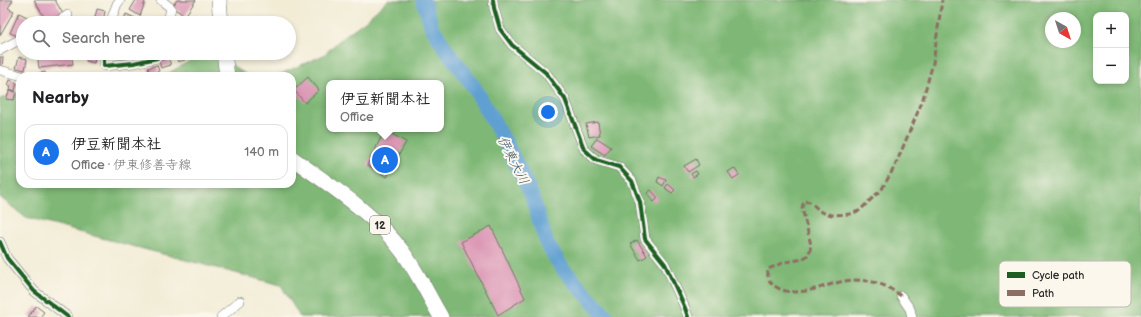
<!DOCTYPE html>
<html lang="en">
<head>
<meta charset="utf-8">
<style>
	:root { --surface:#fff; --page:#f6f6f6; --text:#202124; --muted:#757577; --line:#e0e0e0; --accent:#1a73e8 }
	body { margin:0; font-family:"Balsamiq Sans","Klee One",sans-serif; background:var(--page); color:var(--text) }
	.controls { position:absolute; right:12px; top:12px; display:grid; overflow:hidden; border-radius:8px; box-shadow:0 2px 6px #0003 }
	.controls button { width:36px; height:36px; display:grid; place-items:center; padding:0; border:0; border-bottom:1px solid var(--line); background:var(--surface); color:var(--text); font:20px sans-serif }
	.compass { position:absolute; left:1045px; top:12px; width:36px; height:36px; border-radius:50%; background:var(--surface); box-shadow:0 2px 6px #0003; rotate:141deg }
	.you { position:absolute; left:548px; top:112px; width:14px; height:14px; margin:-10px; border:3px solid #fff; border-radius:50%; background:#1a73e8; box-shadow:0 0 0 6px #1a73e833 }
	.badge { display:grid; place-items:center; width:26px; height:26px; border-radius:50%; background:var(--accent); color:#fff; font-size:13px; font-weight:700 }
	.pin { position:absolute; translate:-50% -50%; border:2px solid #fff; box-shadow:0 1px 4px #0006 }
	.popup { position:absolute; left:326px; top:80px; width:118px; height:52px; box-sizing:border-box; display:grid; place-content:center; border-radius:8px; background:var(--surface); filter:drop-shadow(0 1px 3px #0005); font-size:13px; white-space:nowrap; color:var(--muted) }
	.popup b { font-size:15px; color:var(--text) }
	.popup::after { content:''; position:absolute; left:50%; top:100%; margin-left:-8px; border:8px solid transparent; border-top-color:var(--surface) }
	.list { margin:0; padding:0; list-style:none }
	h2 { display:flex; justify-content:space-between; align-items:center; height:52px; margin:0; padding:0 16px; font-size:17px }
	h2 small { font-size:13px; font-weight:400; color:var(--muted) }
	.list li { display:grid; grid-template-columns:26px 1fr auto; gap:12px; align-items:center; box-sizing:border-box; height:56px; margin:0 8px 8px; padding:0 8px; border:1px solid var(--line); border-radius:12px }
	.list b { display:block; font-size:15px; white-space:nowrap }
	.list p { margin:0; font-size:13px; white-space:nowrap; color:var(--muted) }
	.list em { font-size:13px; font-style:normal; color:var(--muted) }
	.icon { flex:none; width:22px; height:22px; fill:none; stroke:currentColor; stroke-width:2; stroke-linecap:round; stroke-linejoin:round }
	.map { position:relative; flex:none; width:1141px; height:317px; overflow:hidden }
	.search { position:absolute; background:var(--surface); box-shadow:0 2px 6px #0003; left:16px; top:16px; width:280px; height:44px; display:flex; align-items:center; gap:10px; box-sizing:border-box; padding:0 14px; border-radius:22px; color:var(--muted); font-size:15px }
	.panel { position:absolute; background:var(--surface); box-shadow:0 2px 6px #0003; left:16px; top:72px; width:280px; height:116px; border-radius:12px }
	.map>svg:first-child { display:block }
	.forest { fill:#7fb876; stroke:#557250; fill-rule:evenodd }
	.lines { fill:none; stroke-linecap:round; stroke-linejoin:round }
	.river { stroke:#5f9fd2; stroke-width:15 }
	.building { fill:#dc97b5 }
	.street-casing { stroke:#716f66; stroke-width:10 }
	.primary-casing { stroke:#716f66; stroke-width:16 }
	.street { stroke:#fff; stroke-width:9 }
	.primary { stroke:#fff; stroke-width:15 }
	.quiet { stroke:#8d6e63; stroke-width:3; stroke-dasharray:6 3; stroke-linecap:butt }
	.cycleway-casing { stroke:#fbf7ec; stroke-width:6 }
	.cycleway { stroke:#1b5e20; stroke-width:4 }
	.labels { text-anchor:middle; stroke-width:4; stroke-linejoin:round; paint-order:stroke }
	.shield { fill:#fbf7ec; stroke:#696865; stroke-width:1 }
	.shield-label { font-size:11px; font-weight:bold; fill:#2b2b2b }
	.water-label { font-size:13px; font-style:italic; fill:#40596e; stroke:#fbf7ec }
	.key { fill:#fbf7ec; stroke:#bdbab2; stroke-width:1 }
	.key-label { font-size:11px; fill:#2b2b2b }
</style>
</head>
<body>
<div class="map">
<svg width="1141" height="317" viewBox="0 0 1141 317">
	<rect width="100%" height="100%" fill="#fbf7ec"/>
	<filter id="ink" filterUnits="userSpaceOnUse"><feTurbulence type="fractalNoise" baseFrequency=".025" numOctaves="2"/><feDisplacementMap in="SourceGraphic" scale="8" xChannelSelector="R" yChannelSelector="G"/><feConvolveMatrix kernelMatrix="1 2 1 2 8 2 1 2 1" color-interpolation-filters="sRGB"/></filter>
	<filter id="wash" filterUnits="userSpaceOnUse"><feTurbulence type="fractalNoise" baseFrequency=".012" numOctaves="4" result="noise"/><feDisplacementMap in="SourceGraphic" scale="16" xChannelSelector="R" yChannelSelector="G"/><feGaussianBlur stdDeviation="0.9" result="paint"/><feColorMatrix in="noise" values="0 0 0 0 0 0 0 0 0 0 0 0 0 0 0 0 0 1.4 0 .05"/><feComposite in="paint" operator="in"/></filter>
	<g filter="url(#wash)">
		<rect width="100%" height="100%" fill="#f2ecd5"/>
		<path class="forest" d="M388,0h753v317h-841l-19,-32 -255,-67 -26,-21v-98l20,-7v92h272v-108h-16l48,-21 19,-18 22,-16zM1096,15h30v66h-30zM1051,18h24v24h-24zM329,83h112v46h-112z
			M203,53h11l34,23h-84z"/>
		<g class="lines">
			<path class="river" d="M423,0l9,27 13,21 29,39 34,60 23,47 16,50 16,25 44,48"/>
		</g>
		<g id="blocks">
			<path class="building" d="M0,0h13l-5,8 6,3 -14,24z
				M34,0h21l8,14 -15,9z
				M136,0h6l3,2 -5,14 -10,-6z
				M177,0h19l-11,16 -13,-9z
				M97,9l8,2 -2,11 -9,-1z
				M19,13l14,7 -1,3h-9v4l-5,9 -8,-3z
				M126,14l11,5 -2,4h-9l-3,-1z
				M195,16l13,3 -1,4h-14z
				M37,53h34l2,11 -34,4z
				M87,53h9l-2,10 -8,-2z
				M119,53h9l1,5h-10z
				M183,53l2,7 -7,2 -2,-7z
				M0,57h3l-1,10h-2z
				M19,57l8,2 -2,11 -9,-2z
				M168,58l3,7 -10,3 -2,-7z
				M157,65l2,6 -9,3 -2,-6z
				M45,72l1,4h-17v-1z
				M308,77l11,13 -14,13 -11,-13z
				M10,80l7,3 -2,8 -5,-2 1,-3 -3,-1z
				M10,90l6,2 -2,8 -8,-1z
				M598,122l2,13 -11,2 -3,-13z
				M385,130l21,12 -19,35 -20,-12z
				M597,138l14,9 -6,8 -14,-9z
				M696,159l3,6 -11,7 -4,-6z
				M734,168l5,7 -6,4 -5,-7z
				M696,171l2,3 -5,3 -2,-3z
				M659,177l7,3 -3,6 -6,-4z
				M668,184l7,6 -3,3 -7,-5z
				M651,190l7,8 -4,4 -7,-9z
				M491,226l34,72 -27,17 -37,-73z
				M637,240l10,16 -7,4 -10,-16z
				M36,306l8,6 -4,5h-12z"/>
		</g>
	</g>
	<g filter="url(#ink)">
		<use href="#blocks" fill-opacity="0" stroke="#716f66" stroke-width="1"/>
		<g class="lines">
			<g class="street-casing">
				<path id="street" d="M161,0l10,8 -2,9 -3,6
					M493,0l1,8 6,21 12,16 34,28 19,26 19,50 12,11 23,7 13,14 8,21 5,37 20,25 20,44 3,9
					M55,23l13,-8
					M110,23l7,-19 3,-4
					M0,50l23,-12
					M104,53v13l30,-3 23,-5 1,-5
					M0,70l22,6
					M0,242l7,16 27,33 34,26
					M901,296l9,13 2,8
					M221,317l19,-16"/>
			</g>
			<g class="primary-casing">
				<path id="primary" d="M219,0l2,23
					M224,53l3,23
					M292,158c38,28 81,54 110,93 15,20 26,44 39,66"/>
			</g>
			<use href="#street" class="street"/>
			<use href="#primary" class="primary"/>
			<path class="quiet" d="M901,296c-16,-12 -28,-16 -48,-16 -23,1 -53,20 -75,8 -9,-5 -11,-9 -10,-19l17,-7 18,-3 6,-5 2,-9 -9,-37 2,-7 6,1 11,10 11,3 18,-1 9,-3 23,-22 13,-23 27,-64 11,-39 9,-63"/>
			<g class="cycleway-casing">
				<path id="cycleway" d="M493,0l1,8 6,21 12,16 34,28 19,26 19,50 12,11 23,7 13,14 8,21 5,37 20,25 20,44 3,9
					M104,53v13l30,-3 23,-5 1,-5
					M0,242l7,16 27,33 34,26"/>
			</g>
			<use href="#cycleway" class="cycleway"/>
		</g>
	</g>
	<g class="labels">
		<rect class="shield" x="370" y="216" width="20" height="18" rx="3"/>
		<g class="shield-label">
			<text x="380" y="229">12</text>
		</g>
		<g class="water-label">
			<text transform="translate(514 160) rotate(63)" y="5">伊東大川</text>
		</g>
	</g>
	<rect x="999" y="261" width="132" height="46" rx="6" class="key"/>
	<rect x="1007" y="272" width="18" height="6" fill="#1b5e20"/>
	<rect x="1007" y="290" width="18" height="6" fill="#8d6e63"/>
	<g class="key-label">
		<text x="1032" y="279">Cycle path</text>
		<text x="1032" y="297">Path</text>
	</g>
</svg>
<div class="controls">
<button>+</button>
<button>−</button>
</div>
<svg class="compass" viewBox="-18 -18 36 36"><path d="M0-13l5 13h-10z" fill="#e53935"/><path d="M0 13l5-13h-10z" fill="#757577"/></svg>
<div class="you"></div>
<div class="pin badge" style="left:385px;top:160px">A</div>
<div class="popup"><b>伊豆新聞本社</b>Office</div>
<div class="search"><svg class="icon" aria-label="search" viewBox="0 0 24 24"><circle cx="10" cy="10" r="6"/><path d="M15 15l6 6"/></svg>Search here</div>
<section class="panel">
<h2>Nearby<small></small></h2>
<ul class="list">
<li><span class="badge">A</span><div><b>伊豆新聞本社</b><p>Office · 伊東修善寺線</p></div><em>140 m</em></li>
</ul>
</section>
</div>
</body>
</html>
